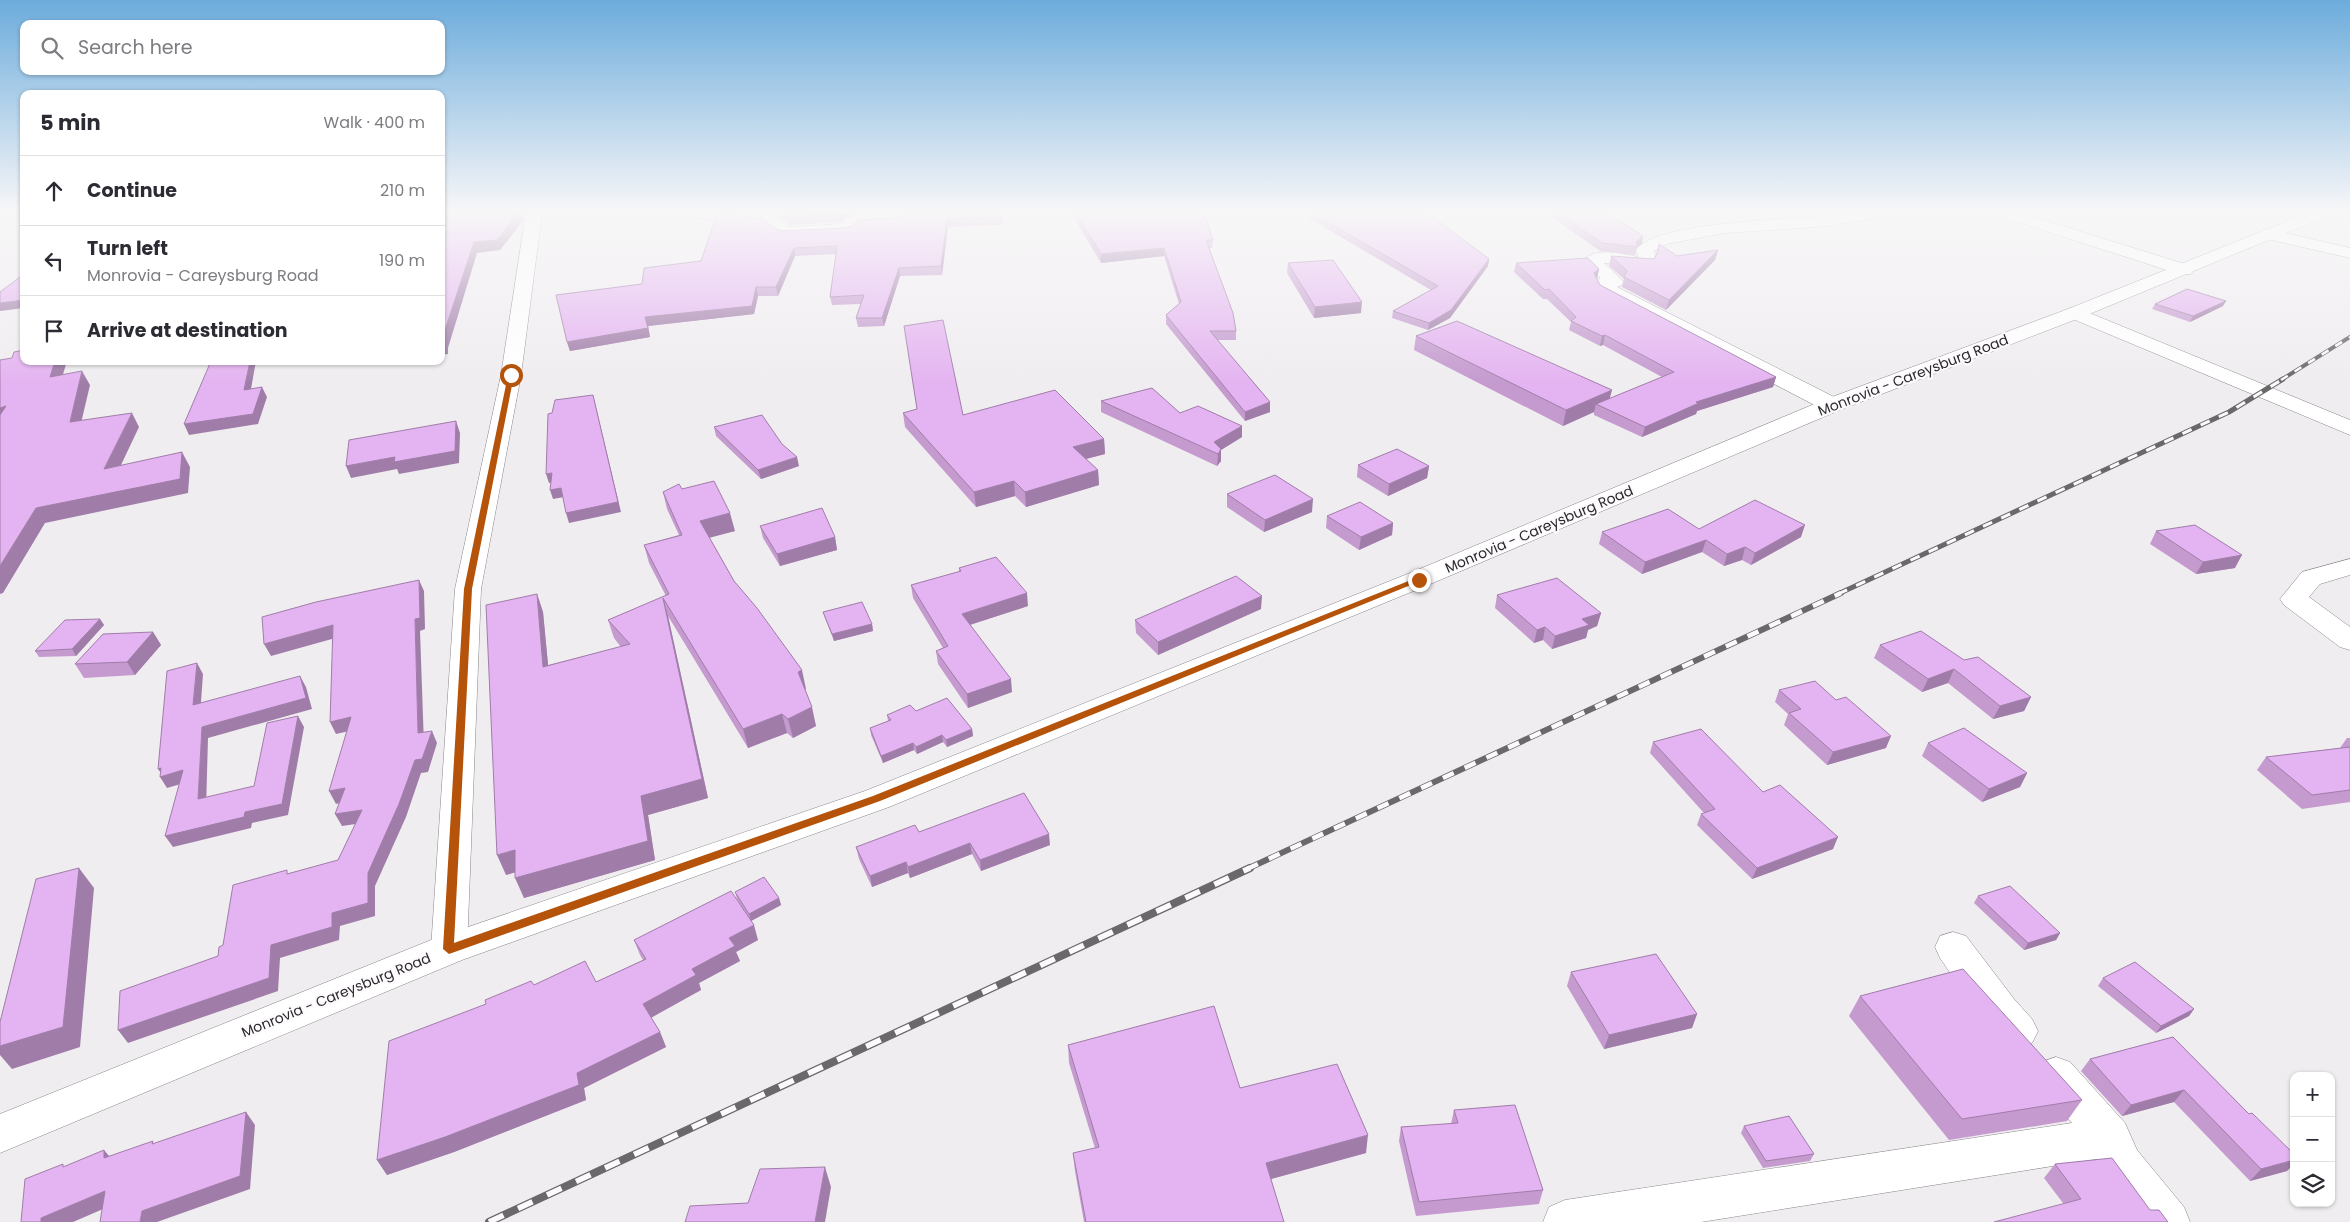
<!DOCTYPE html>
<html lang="en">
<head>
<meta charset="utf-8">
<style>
	:root { --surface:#fff; --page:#f7f7f7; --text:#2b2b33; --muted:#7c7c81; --line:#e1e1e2 }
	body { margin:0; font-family:Poppins,sans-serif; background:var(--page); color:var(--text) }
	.controls { position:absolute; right:15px; bottom:15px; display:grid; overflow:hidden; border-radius:10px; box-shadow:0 1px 4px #0004 }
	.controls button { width:45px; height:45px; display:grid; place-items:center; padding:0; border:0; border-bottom:1px solid var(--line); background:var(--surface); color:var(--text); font:25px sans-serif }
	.stop { position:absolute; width:15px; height:15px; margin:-11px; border:4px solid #b45309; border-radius:50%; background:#fff }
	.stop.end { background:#b45309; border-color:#fff; box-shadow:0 1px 5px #0008 }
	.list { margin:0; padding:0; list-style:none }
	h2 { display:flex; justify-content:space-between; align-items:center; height:65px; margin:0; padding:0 20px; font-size:21px }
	h2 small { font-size:16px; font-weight:400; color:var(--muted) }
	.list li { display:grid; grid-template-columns:32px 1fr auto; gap:15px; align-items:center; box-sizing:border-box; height:70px; padding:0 20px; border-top:1px solid var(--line) }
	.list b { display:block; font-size:19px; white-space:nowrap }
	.list p { margin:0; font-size:16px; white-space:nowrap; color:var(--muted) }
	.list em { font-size:16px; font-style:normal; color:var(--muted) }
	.icon { flex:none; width:28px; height:28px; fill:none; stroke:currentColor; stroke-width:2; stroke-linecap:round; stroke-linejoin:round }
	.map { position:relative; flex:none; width:2350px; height:1222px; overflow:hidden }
	.search { position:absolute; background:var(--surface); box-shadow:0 1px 4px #0004; left:20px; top:20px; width:425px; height:55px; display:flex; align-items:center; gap:12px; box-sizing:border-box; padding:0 18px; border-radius:10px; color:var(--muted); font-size:19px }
	.panel { position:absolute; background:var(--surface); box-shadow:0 1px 4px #0004; left:20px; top:90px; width:425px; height:275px; border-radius:10px }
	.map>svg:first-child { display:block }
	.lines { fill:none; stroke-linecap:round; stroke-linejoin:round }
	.minor-casing { stroke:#89868a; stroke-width:1 }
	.major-casing { stroke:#89868a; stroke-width:1 }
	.minor { fill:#fff; fill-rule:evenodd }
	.major { fill:#fff; fill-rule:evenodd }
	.rail-far3-casing { stroke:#6a686a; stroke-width:4 }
	.rail-far2-casing { stroke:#6a686a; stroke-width:5 }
	.rail-far1-casing { stroke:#6a686a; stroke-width:6 }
	.rail-casing { stroke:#6a686a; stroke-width:8 }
	.rail-far3 { stroke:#fdfafe; stroke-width:2.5; stroke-dasharray:8; stroke-linecap:butt }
	.rail-far2 { stroke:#fdfafe; stroke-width:3; stroke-dasharray:10; stroke-linecap:butt }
	.rail-far1 { stroke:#fdfafe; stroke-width:4.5; stroke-dasharray:12; stroke-linecap:butt }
	.rail { stroke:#fdfafe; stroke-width:5.5; stroke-dasharray:16; stroke-linecap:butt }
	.wall { fill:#c49acf }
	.shaded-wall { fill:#a07da9 }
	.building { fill:#e4b3f1; stroke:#a07da9 }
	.route { fill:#b45309 }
	.labels { text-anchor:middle; stroke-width:4.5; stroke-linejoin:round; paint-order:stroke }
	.street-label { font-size:14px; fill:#2b2a2b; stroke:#fdfafe }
</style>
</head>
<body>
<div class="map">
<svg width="2350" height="1222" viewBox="0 0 2350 1222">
	<rect width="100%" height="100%" fill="#f0edf0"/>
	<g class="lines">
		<g class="minor-casing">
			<path id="minor" d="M526,213h16l-21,162 -40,214 -14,360 -5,11 -13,4 -13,-4 -5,-11 24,-360 46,-214z
				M687,213l82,1 6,1 14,12 52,-3 6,-7 6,-1 80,-3 -2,3 -39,8 -34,2 -6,7 -6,1 -61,3 -6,-1 -15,-12 -69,-6 -6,-2z
				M1851,213h33l-2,3 -50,10 -107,7 -58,11 -13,7c2,7 1,10 -3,16l-6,1 -41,-5 20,19 -3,4 -4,1 223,113 3,5 -3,5 -8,2 -8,-2 -225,-117 -5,-10 6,-5 -17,-17c11,-15 40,-7 55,-4l-2,-7c22,-31 173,-30 215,-37z
				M1997,213h24l170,53 3,4 -3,4h-12l-180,-58z
				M2269,229l81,19v10l-87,-20 -2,-4 2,-4z
				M2075,307l275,113v15l-282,-118 -3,-4 3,-4z
				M2350,559v16l-30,9 -11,13 41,30v23l-10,-3 -56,-42 -4,-6 22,-27z
				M1953,932l13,4 48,63 18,20 6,12 -6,12c-4,1 -11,5 -15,5 -21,-2 -64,-72 -77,-90l-5,-11 5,-11z
				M2056,1057l14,5 55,61 12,27 47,57 6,15h-50l-34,-44 -9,-19 -396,63h-158l6,-15 16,-7 507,-77 -30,-35 -6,-13 6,-13z"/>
		</g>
		<g class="major-casing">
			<path id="major" d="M2308,213h21l-2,3 -245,101 -242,93 -412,175 -539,222 -427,153 -462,193v-39l436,-176 429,-147 545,-218 414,-173 244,-91z"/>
		</g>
		<use href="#minor" class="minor"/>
		<use href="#major" class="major"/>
		<g class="rail-far3-casing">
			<path id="rail-far3" d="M2281,380l69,-43"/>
		</g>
		<g class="rail-far2-casing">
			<path id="rail-far2" d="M1838,594l391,-182 54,-33"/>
		</g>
		<g class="rail-far1-casing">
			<path id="rail-far1" d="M1247,869l594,-276"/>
		</g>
		<g class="rail-casing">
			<path id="rail" d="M489,1222l761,-354"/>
		</g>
		<use href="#rail-far3" class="rail-far3"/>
		<use href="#rail-far2" class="rail-far2"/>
		<use href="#rail-far1" class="rail-far1"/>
		<use href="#rail" class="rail"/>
	</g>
	<path class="wall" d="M769,213h233l1,12 -55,2 -6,48 -42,1 -16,50 -26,1 -2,-9 5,-14 -29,1 -2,-8 6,-43 -41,2 -17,40h-20l-4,18 -106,12 2,11 -80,14 -3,-9 75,-58 134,-55 7,2 62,-3 70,-15 -62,1 -7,2 -6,6 -50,3 -14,-11z
		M1071,213h147h-14l9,27 -1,8h-3l27,83v9h-19l53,62v10l-25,9 -79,-97v-9l13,-11 -15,-48 -63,7z
		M1300,213h125l64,46 -1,7 -38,52 -22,12 -36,-12 1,-7 38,-21z
		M1546,213h61l35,31 -5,3 -2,8 -35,-4z
		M1659,244l18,12 41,-6 -3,10 -49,50 -44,-23 2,-8 -15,-13 2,-10 43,3 2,-4z
		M1288,263l73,50 -47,5 -27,-45z
		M1516,263l83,6 -2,10 3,6 176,92 -3,10 -76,24 -1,3 -54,23 -48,-22v-3l-31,14 -149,-76 2,-14 194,63 52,-22 -59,-32 -3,1 -31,-16 2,-8 -24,-23h-4l-29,-27z
		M2155,304l68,2 -33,16 -38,-13z
		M1101,401l79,12 62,13v11l-21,13v11l-4,5 -116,-54z
		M903,413l60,2 141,24 1,15 -19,5 12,11 1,15 -73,22 -11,-11 -39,11 -71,-80z
		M714,427l85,39 -38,13 -45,-43z
		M1358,465l71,1 -2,12 -39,18 -31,-19z
		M682,489l53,42 -26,6 25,44 72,108h-1l11,37 -23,12 -6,-5 -39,15 -80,-132 40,182 -60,17 7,45 -131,38 -9,-26 -9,3 31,-281 6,18 5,53 73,-18 -7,-9 -6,-18 58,-24 -17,-33 -5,-18 35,-10 -12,-26 -4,-17z
		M1227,494l85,18 -48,20 -37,-25z
		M1327,516l66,7 -1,12 -33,15 -33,-22z
		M760,526l75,11 2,13 -57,16 -17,-28z
		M1699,529l102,8 -50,28 -9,-5 -18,6 -22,-14 -60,22 -43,-30 3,-12z
		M2156,531l79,37 -39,6 -46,-30z
		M959,568l69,38 -58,19 42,67 -44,16 -30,-44 -2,-13 7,-3 -30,-50 -2,-13 48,-13z
		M1497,595l104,18 -4,13 -9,4 -2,8 -34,11 -9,-9 -9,3 -39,-35z
		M1261,609l-103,46 -22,-22 -1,-13z
		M823,612l49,12 1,7 -39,10 -9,-23z
		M100,619l4,6 -28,31 -37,1 -4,-6z
		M153,632l8,13 -26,30 -51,3 -9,-14z
		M1880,645l84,15 67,37 -7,14 -31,8 -45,-36 -26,9 -48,-34z
		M1779,690l107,58 -59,17 -43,-40 4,-11 -13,-12z
		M916,711l56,18 1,7 -26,11 -4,-5 -26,12 -3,-4 -31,13 -12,-28 -1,-7 18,-7 -1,-6z
		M2347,738h3v64l-48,7 -45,-39 9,-13 74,-9z
		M1653,742l110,50 70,57 -81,30 -55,-54 4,-11 3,-1 -54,-60z
		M1928,743l99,30 -7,14 -38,15 -60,-46z
		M919,832l131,13 -69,26 -9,-17 -62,24 -2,-5 -36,14 -13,-28 -3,-12z
		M735,892l44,6 2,7 -30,16 -14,-22z
		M1978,896l82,37 -4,7 -32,10 -50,-47z
		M634,940h124l-22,12 4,9 -41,22 2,7 -50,27 9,15 6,15 -82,41 2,12 -132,52 -67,23 -10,-15 157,-175 62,-3 47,-22 -3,-5z
		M1571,972l126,42 -5,14 -88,21 -37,-63z
		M2103,978l91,31 -5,7 -33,17 -58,-47z
		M1860,996l222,104 -15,21 -118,19 -100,-124z
		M2173,1037l76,77 38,57 -37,10 -76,-79 -52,14 -41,-45 9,-12z
		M1068,1045l172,43 126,65 -95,26 13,43h-200l-9,-51 -2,-18 22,-5 -26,-85z
		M1454,1110l89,80 -4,14 -123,12 -17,-75 2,-14 50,-3z
		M1744,1126l70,28 -4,7 -47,7 -22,-35z
		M2055,1164l95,46 -87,-7 -19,-25z"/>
	<path class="shaded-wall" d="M518,213h6l-1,8 -23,29 -23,3 -29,95v6l-7,1v-13l33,-100z
		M840,213h13v1l-7,2 -6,6 -1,-8z
		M947,219l1,8 -6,48 -1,-9z
		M1643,236l-1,8 -5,3 -1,-5z
		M794,248l1,8 -17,40 -2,-9z
		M1164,248v8l-63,7v-9z
		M1718,250l-3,10 -49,50 3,-10z
		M1489,259l-1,7 -38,52 -22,12 1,-7z
		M899,268l1,8 -16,50 -2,-8z
		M1599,269l-2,9 -5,5 2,-10z
		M756,287l2,9 -4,18 -106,12 2,11 -80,14 -3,-9 78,-25z
		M24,300v8l-24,3v-8z
		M2226,301l-3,5 -33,16 3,-6z
		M1362,302l-1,11 -47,5 1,-11z
		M1605,335l-2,10 -3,1 2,-10z
		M55,361h12l-9,30 -8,-14z
		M250,361h6l-7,39 -5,-10z
		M367,361h30l-29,4z
		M82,371l8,14 -12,51 -8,-14z
		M1776,377l-3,10 -76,24 -1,3 -54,23 3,-10 51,-25z
		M262,387l5,10 -9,27 -69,11 -5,-11z
		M1612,390l-4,15 -12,-1 -2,8 -31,14 3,-16z
		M593,395l28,117 -52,11 -3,-10z
		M1270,402v10l-25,9v-9z
		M6,406l-6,18v-16z
		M132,413l7,14 -27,57 -8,-15z
		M456,421l4,12 -1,30 -60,11 -2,-5 -46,9 -5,-12z
		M1242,426v11l-21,13v11l-4,5 1,-12 -4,-12z
		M1104,439l1,15 -31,8 -1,-15z
		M182,452l8,15 -2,26 -143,30 -42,70 -3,1v-28l36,-58z
		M797,457l2,9 -38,13 -3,-9z
		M1429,466l-2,12 -39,18 1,-12z
		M1098,470l1,15 -73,22 -1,-15z
		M552,473l3,9 -6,1 -3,-9z
		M1014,481l1,15 -39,11 -2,-15z
		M561,488l3,9 -11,2 -3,-9z
		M1313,499l-1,13 -48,20 1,-12z
		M730,513l5,18 -30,8 -5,-18z
		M1393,523l-1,12 -33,15 2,-13z
		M1805,525l-4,12 -50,28 4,-12z
		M835,537l2,13 -57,16 -3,-12z
		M1706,540l-4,12 -60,22 3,-12z
		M1745,547l-3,13 -18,6 3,-12z
		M2242,555l-7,13 -39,6 7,-12z
		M419,580l5,11 1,38 -5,2 4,114 -6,-12 -3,-114z
		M1027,593l1,13 -65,21 -1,-13z
		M537,594l6,18 7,73 -7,-18z
		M1262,596l-1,13 -103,46v-13z
		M663,598l5,18 40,182 -60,17 7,45 -131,38 -9,-20 126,-82z
		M1601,613l-4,13 -9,4 -2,8 -34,11 3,-13 27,-17z
		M100,619l4,6 -28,31 -4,-7z
		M872,624l1,7 -39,10 -2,-7z
		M333,625l6,12 -68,19 -7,-12z
		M1545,627l-2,13 -9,3 3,-13z
		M153,632l8,13 -26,30 -8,-13z
		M197,663l6,11 -3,42 -7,-11z
		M1954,669l-6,14 -26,9 6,-13z
		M802,670l4,19 -4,1 -4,-18z
		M300,676l6,11 6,22 -104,29 -2,72 -8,-11 4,-72z
		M1011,679l1,13 -44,16 -1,-14z
		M2031,697l-7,14 -31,8 7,-13z
		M812,707l4,19 -23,12 -5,-19z
		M782,714l5,19 -39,15 -5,-19z
		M298,716l6,11 -16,88 -36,8 -1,5 -78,19 -8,-11 80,-24z
		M351,717l7,12 -22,5 -6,-12z
		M972,729l1,7 -26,11 -1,-7z
		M432,731l5,12 -9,29 -7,1 -15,44 -31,69v30l-35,10 -1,14 -59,18 -2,33 -150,52 -10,-13 153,-85 61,-32 36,-40 47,-113z
		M942,735l1,7 -26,12 -1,-7z
		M1891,736l-5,12 -59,17 6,-13z
		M913,743l1,7 -31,13 -2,-7z
		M161,768l22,2 8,11 -24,7 -7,-11 3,-1 -5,-7z
		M2027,773l-7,14 -38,15 7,-13z
		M345,788l7,12 -16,4 -7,-13z
		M362,810l7,12 -27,4 -7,-12z
		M1049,834l1,11 -69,26 -1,-11z
		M1838,837l-5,12 -81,30 5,-11z
		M970,843l2,11 -62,24 -2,-11z
		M515,850l8,20 -17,5 -9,-20z
		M906,862l2,11 -36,14 -2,-11z
		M79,868l15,20 -14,159 -68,22 -12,-14v-9z
		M779,898l2,7 -30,16 -2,-7z
		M754,925l4,15 -22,12 4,9 -41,22 2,7 -52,29 -6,-15 49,-35 37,-31z
		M2060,933l-4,7 -32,10 4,-7z
		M2194,1009l-5,7 -33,17 5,-7z
		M1697,1014l-5,14 -88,21 5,-14z
		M660,1032l6,15 -82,41 2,12 -132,52 -67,23 -10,-15 200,-87z
		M2184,1090l-10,12 -52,14 9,-11z
		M246,1112l9,13 -5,64 -93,33h-17l2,-11z
		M1368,1135l-2,18 -102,28 2,-18z
		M104,1150l11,13 -11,-5z
		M2294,1160v4l-7,7 -37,10 11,-12z
		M825,1167l6,20 -6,35h-10z
		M105,1191l12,12 -44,19h-32v-4z"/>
	<path class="building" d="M441,213h77l-21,27 -23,2 -31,94 1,6h-3z
		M783,213h57l-1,1 -51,3z
		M917,213h85v4l-55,2 -6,47 -42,2 -17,50h-26l8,-23 -34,2 7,-51 -43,2 -18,39h-20l-4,19 -107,11 3,11 -81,14 -11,-47 86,-11 2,-16 57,-7 16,-47 45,4 14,11 7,2 62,-3 7,-2 6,-6 33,-2z
		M1076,213h128l9,27h-7l27,73 3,18h-26l60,71 -25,10 -79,-97 15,-13 -17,-54 -63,6z
		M1312,213h113l9,5 55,41 -38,51 -22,13 -36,-12 45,-25z
		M1558,213h49l36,23 -7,6 1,5 -35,-4z
		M1659,244l18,12 41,-6 -49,50 -45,-23 3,-6 -16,-15 43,3 4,-7z
		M1588,258l11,11 -5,4 6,12 176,92 -80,25 3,1 -54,24 -49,-23 78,-32 -69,-37 -3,1 -31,-15 5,-4 -27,-28 -4,1 -29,-27z
		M1333,260l29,42 -47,5 -27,-44z
		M24,274v26l-24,3v-11z
		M2187,289l39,12 -33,15 -38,-12z
		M943,320l20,95 92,-25 49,49 -31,8 25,23 -73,22 -11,-11 -40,11 -71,-79 14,-4 -13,-83z
		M1457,321l155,69 -46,20 -150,-74z
		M24,350v11h31l-5,16 32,-6 -12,51 62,-9 -28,56 78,-17 -2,27 -144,29 -36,58v-151l6,-9 -6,2v-48l12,-2 2,-6z
		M211,361h39l-6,29 18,-3 -9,27 -69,10z
		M1152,388l28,25 18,-7 44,20 -28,16 7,7 -3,5 -117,-53z
		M593,395l25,107 -52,11 -5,-25 -11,2 2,-17 -6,1 2,-60 4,-1 3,-13z
		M762,415l20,29 15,13 -39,13 -44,-43z
		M456,421l-1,30 -61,11 1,-5 -49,9 3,-26z
		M1397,449l32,17 -40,18 -31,-19z
		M1275,475l38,24 -48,21 -38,-26z
		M714,481l16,32 -30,8 34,60 23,27 45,62 -4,2 14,35 -24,12 -6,-5 -39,15 -80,-131 39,181 -61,17 7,45 -133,37v-28l-18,5 -11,-250 51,-11 6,73 87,-23 -22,-24 61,-26 -25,-49 38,-10 -19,-43 16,-8 3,5z
		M1755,500l50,25 -50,28 -10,-6 -18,7 -21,-14 -61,22 -43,-30 66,-23 31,20z
		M1360,502l33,21 -32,14 -34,-21z
		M822,508l13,29 -58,17 -17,-28z
		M2195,525l47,30 -39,7 -47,-31z
		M996,557l31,36 -65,21 49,65 -44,15 -31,-43 12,-5 -37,-61 50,-14 -2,-3z
		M1236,576l26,20 -104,46 -23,-22z
		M1557,578l44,35 -19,6 7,6 -34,11 -10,-9 -8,3 -40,-35z
		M419,580l1,38 -5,1 3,114 14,-2 -10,28 -7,1 -16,44 -31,69v30l-36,10v14l-61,18 -2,33 -151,52 2,-39 98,-35 1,-9 4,-2 10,-60 54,-15v4l51,-14 24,-50 -27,4 10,-26 -16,3 22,-74 -21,5 3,-97 -69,19 -2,-27 54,-15z
		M862,602l10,22 -40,10 -9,-22z
		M100,619l-28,30 -37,2 30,-31z
		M1921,631l43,29 14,-3 53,40 -31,9 -46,-37 -26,10 -48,-34z
		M153,632l-26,30 -52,2 28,-30z
		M197,663l-4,42 107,-29 6,22 -104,29 -4,72 56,-13 13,-63 31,-7 -16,88 -37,8 -1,5 -79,19 18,-66 -23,7 1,-9 -3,1 9,-98z
		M1815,681l21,19 10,-3 45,39 -58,16 -44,-39 12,-4 -22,-19z
		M947,698l25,31 -26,11 -4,-5 -26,12 -3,-4 -32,13 -11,-28 21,-8 -4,-5 23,-10 6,6z
		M1964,728l63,45 -38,16 -61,-46z
		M1701,729l62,63 17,-7 58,52 -81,31 -56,-54 14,-5 -62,-67z
		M2350,747v43l-38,5 -46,-38z
		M1024,793l25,41 -69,26 -10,-17 -62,24 -2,-5 -36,14 -14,-29 59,-22 4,7z
		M79,868l-16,159 -63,19v-24l36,-143z
		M764,877l15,21 -30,16 -14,-22z
		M2010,886l50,47 -32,10 -50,-47z
		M731,891l23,34 -25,13 6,8 -43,23 4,6 -53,29 17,28 -83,41 2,12 -134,52 -68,23 12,-119 97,-37 -1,-4 46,-19 3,4 51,-24 11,21 50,-23 -12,-19z
		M1656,954l41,60 -88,21 -38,-63z
		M2135,962l59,47 -33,17 -58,-48z
		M1963,969l119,131 -120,19 -102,-123z
		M1214,1006l26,82 97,-24 31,71 -102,28 18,59h-198l-13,-69 26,-6 -31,-102z
		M2173,1037l76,77 3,-1 42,41v6l-33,9 -77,-79 -53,15 -41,-46z
		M1515,1105l28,85 -124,12 -18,-75 57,-4 -4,-13z
		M246,1112l-6,64 -98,35 -2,11h-40l5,-31 -64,27v4h-20l4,-43 38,-15v3l41,-17v8l49,-17 -1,3z
		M1789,1116l25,38 -48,7 -22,-35z
		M2112,1158l38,52h9l9,12h-174l87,-23 -26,-35z
		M825,1167l-10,55h-130l5,-16 58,-3 12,-34z"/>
	<linearGradient id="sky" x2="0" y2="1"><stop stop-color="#6cacdc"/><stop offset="0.55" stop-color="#f8f7f8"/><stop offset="1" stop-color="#f8f7f8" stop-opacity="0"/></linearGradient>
	<rect width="2350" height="384" fill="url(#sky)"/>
	<path class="route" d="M511,373l3,2 -42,214 -18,354 419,-147 543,-218 7,2 -543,221 -431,153 -6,-5 21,-360 44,-214z"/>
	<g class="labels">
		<g class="street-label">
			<text transform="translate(1913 375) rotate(-21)" y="5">Monrovia - Careysburg Road</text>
			<text transform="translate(1539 529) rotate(-23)" y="5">Monrovia - Careysburg Road</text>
			<text transform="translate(336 995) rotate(-22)" y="5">Monrovia - Careysburg Road</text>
		</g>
	</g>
</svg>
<div class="controls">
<button>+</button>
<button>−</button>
<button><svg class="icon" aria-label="layers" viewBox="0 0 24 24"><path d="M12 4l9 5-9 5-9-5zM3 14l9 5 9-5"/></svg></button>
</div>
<div class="stop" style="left:511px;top:375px"></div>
<div class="stop end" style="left:1419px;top:580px"></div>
<div class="search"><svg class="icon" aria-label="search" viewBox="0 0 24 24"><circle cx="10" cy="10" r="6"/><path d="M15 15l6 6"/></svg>Search here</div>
<section class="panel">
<h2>5 min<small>Walk · 400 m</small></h2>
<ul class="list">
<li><svg class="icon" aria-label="ahead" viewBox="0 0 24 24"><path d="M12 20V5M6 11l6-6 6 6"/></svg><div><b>Continue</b></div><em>210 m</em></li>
<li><svg class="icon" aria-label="left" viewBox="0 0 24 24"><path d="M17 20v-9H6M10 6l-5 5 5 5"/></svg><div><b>Turn left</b><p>Monrovia - Careysburg Road</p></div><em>190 m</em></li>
<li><svg class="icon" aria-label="arrive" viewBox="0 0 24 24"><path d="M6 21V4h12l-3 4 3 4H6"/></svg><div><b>Arrive at destination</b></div></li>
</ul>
</section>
</div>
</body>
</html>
